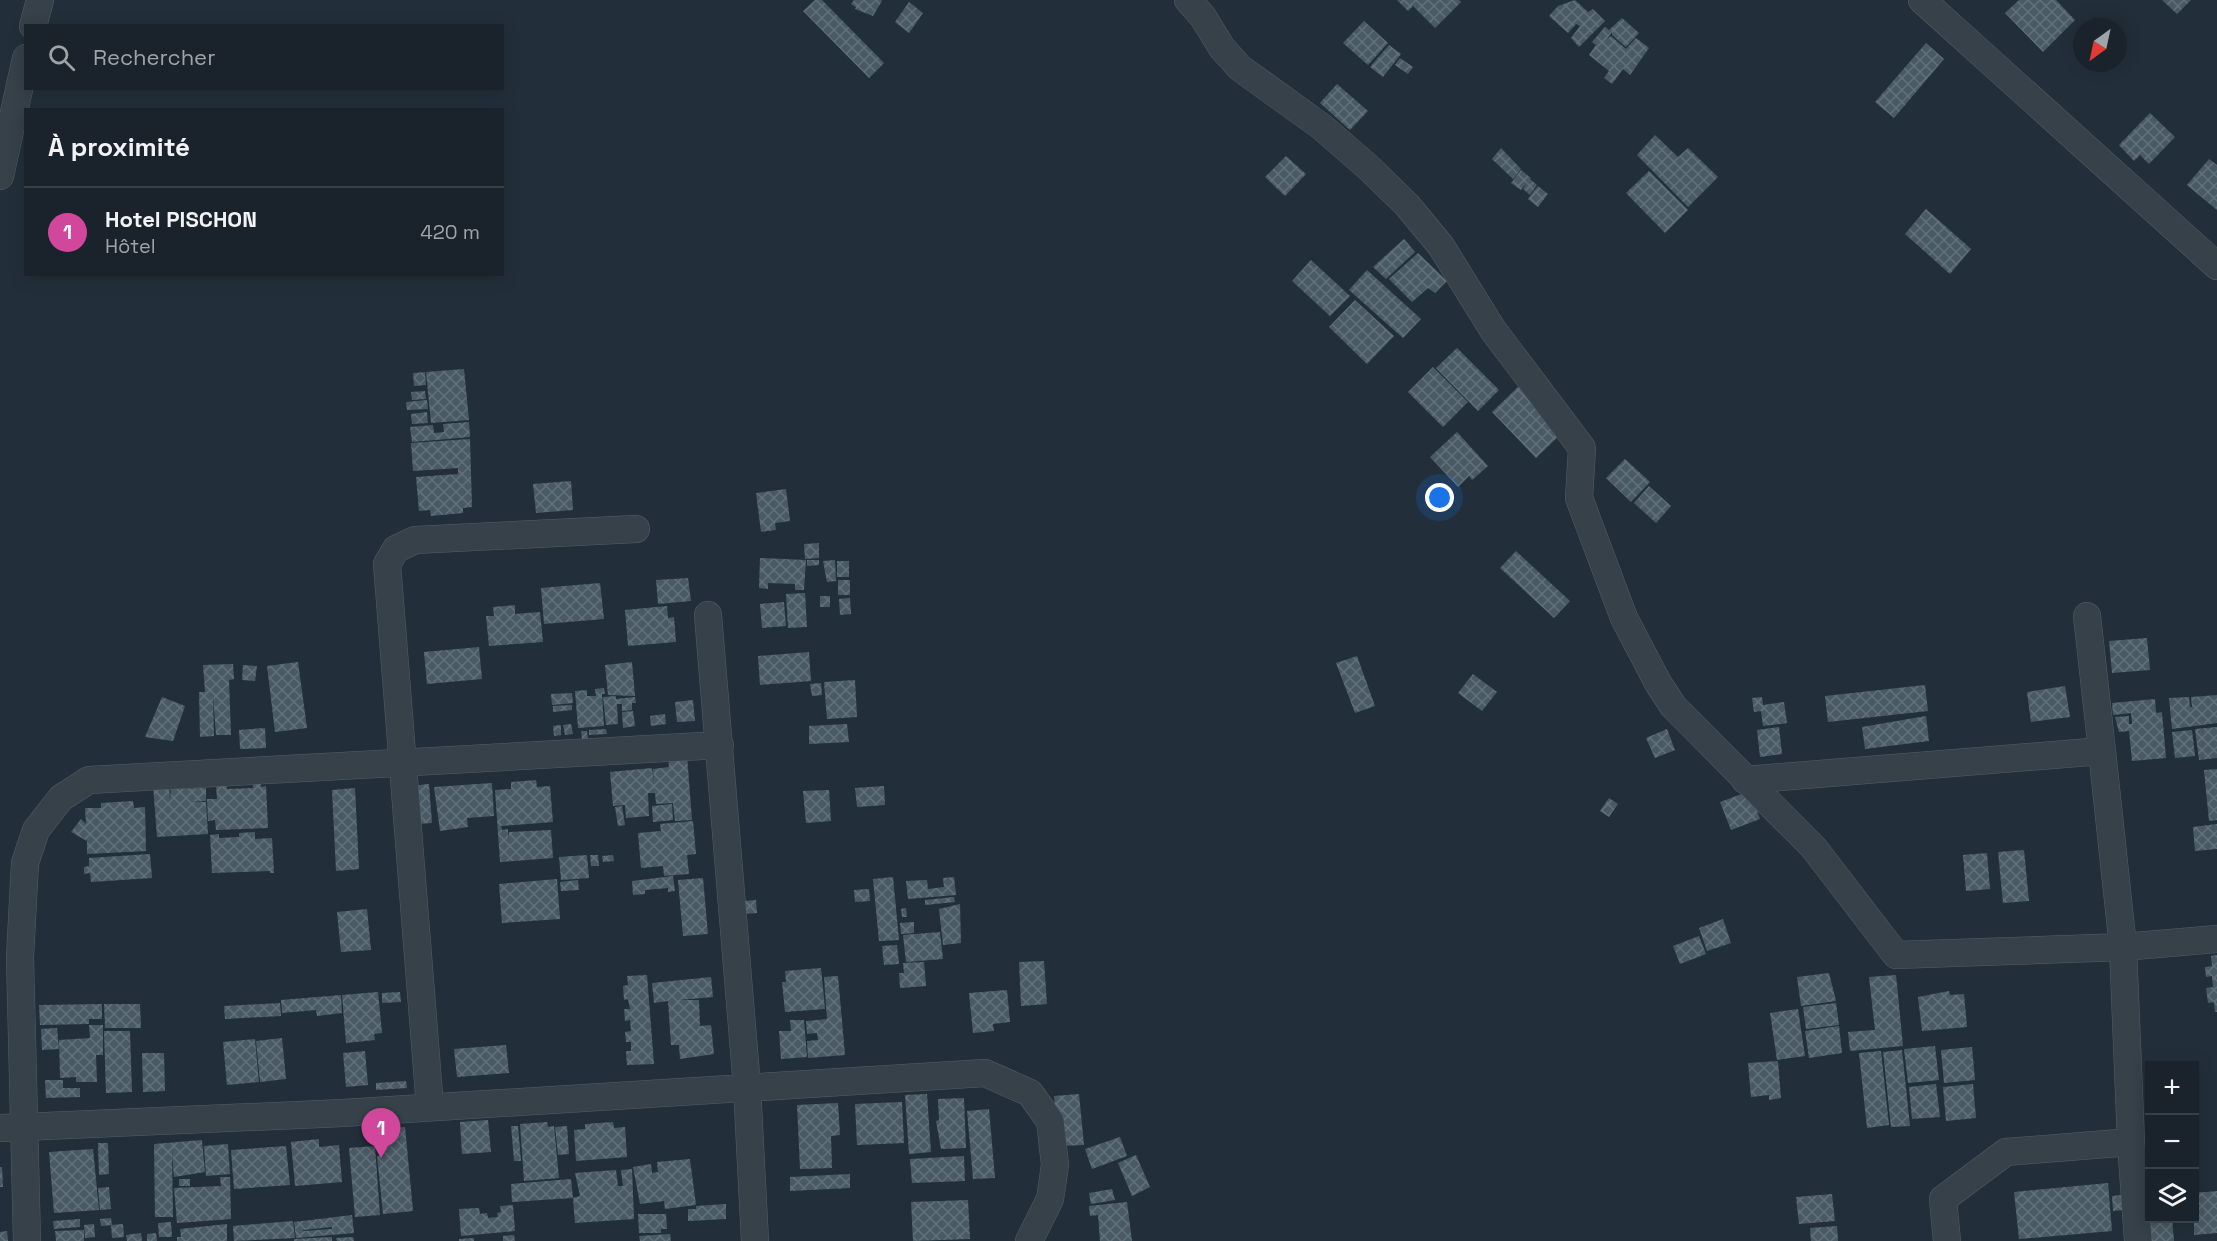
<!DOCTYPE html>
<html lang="fr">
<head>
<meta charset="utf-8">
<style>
	:root { --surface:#1a232c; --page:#232b34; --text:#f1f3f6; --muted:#9fa4a9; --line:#384048; --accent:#d93025 }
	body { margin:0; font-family:"Space Grotesk",sans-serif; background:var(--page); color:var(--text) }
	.controls { position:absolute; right:18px; bottom:18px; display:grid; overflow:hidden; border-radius:0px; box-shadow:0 3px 15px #0003 }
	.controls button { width:54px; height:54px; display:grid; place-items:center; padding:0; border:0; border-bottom:2px solid var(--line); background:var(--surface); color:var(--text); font:30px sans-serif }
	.compass { position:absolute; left:2073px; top:18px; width:54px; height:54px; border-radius:50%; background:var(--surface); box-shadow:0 3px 15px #0003; rotate:213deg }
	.you { position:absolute; left:1440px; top:498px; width:21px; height:21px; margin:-15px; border:4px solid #fff; border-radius:50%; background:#1a73e8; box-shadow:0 0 0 9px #1a73e833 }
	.badge { display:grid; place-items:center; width:39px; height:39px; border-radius:50%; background:var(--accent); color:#fff; font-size:20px; font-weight:700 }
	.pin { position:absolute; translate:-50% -50px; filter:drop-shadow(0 2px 3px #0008) }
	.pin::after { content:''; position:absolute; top:32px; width:21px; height:18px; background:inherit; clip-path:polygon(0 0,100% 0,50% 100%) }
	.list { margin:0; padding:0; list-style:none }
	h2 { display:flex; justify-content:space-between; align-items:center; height:78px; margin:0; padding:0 24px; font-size:26px }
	h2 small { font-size:20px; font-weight:400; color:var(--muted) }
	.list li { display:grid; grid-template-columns:39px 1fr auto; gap:18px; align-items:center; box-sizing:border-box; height:90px; padding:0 24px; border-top:2px solid var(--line) }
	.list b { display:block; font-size:22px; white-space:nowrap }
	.list p { margin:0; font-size:20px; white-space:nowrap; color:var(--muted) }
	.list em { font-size:20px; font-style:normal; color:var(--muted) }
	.icon { flex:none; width:33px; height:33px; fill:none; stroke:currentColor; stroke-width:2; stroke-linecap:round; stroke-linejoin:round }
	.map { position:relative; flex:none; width:2217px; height:1241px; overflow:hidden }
	.search { position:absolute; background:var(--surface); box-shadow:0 3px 15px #0003; left:24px; top:24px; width:480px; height:66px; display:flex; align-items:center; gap:15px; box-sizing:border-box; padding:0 21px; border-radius:0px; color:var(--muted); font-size:22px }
	.panel { position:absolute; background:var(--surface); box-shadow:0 3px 15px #0003; left:24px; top:108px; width:480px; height:168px; border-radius:0px }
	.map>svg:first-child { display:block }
	.building { fill:url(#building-cross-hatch); fill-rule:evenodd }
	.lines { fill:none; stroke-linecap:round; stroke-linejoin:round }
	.minor-casing { stroke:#545f68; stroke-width:28 }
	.minor { stroke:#36414a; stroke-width:27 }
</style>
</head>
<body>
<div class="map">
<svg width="2217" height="1241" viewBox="0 0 2217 1241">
	<defs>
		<pattern id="building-cross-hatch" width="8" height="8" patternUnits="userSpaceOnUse" patternTransform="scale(1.5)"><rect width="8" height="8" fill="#4a5a65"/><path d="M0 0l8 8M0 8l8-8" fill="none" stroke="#62707a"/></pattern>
	</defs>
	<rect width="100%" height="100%" fill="#222f3a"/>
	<path class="building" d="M815,0h7l62,63 -15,15 -66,-67z
		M854,0h27l1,1 -9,15 -18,-7 1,-2 -5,-3z
		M1397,0h62l2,2 -26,26 -22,-22 -5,5z
		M1575,0l13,12 5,-3 12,12 -26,26 -8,-9 9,-12 -4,-2 -8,9 -19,-17 9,-10z
		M2019,0h37l19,20 -32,32 -38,-39z
		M2162,0h29l-14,14z
		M909,2l14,11 -14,20 -14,-11z
		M1622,18l17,15 -13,14 -14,-12v-3l-5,7 4,-3 15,13 10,-11 13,10 -19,27 -7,-6 -11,15 -8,-6 5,-7 -20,-16 7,-10 -4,-3 13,-15 4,3z
		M1364,21l24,22 -20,22 -25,-22z
		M1926,43l18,16 -50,59 -19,-16z
		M1389,45l12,9 -18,23 -13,-10z
		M1400,58l13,9 -5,7 -13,-9z
		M1337,84l31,27 -18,19 -30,-27z
		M2150,113l25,24 -26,27 -9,-9 -6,6 -15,-16z
		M1655,135l23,22 10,-9 30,29 -30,30 -51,-52z
		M1501,148l20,21 -8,10 -21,-20z
		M1286,156l20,18 -21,22 -20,-19z
		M2209,159l8,6v45l-30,-25z
		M1521,170l10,8 -10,12 -10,-7z
		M1649,171l39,39 -23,23 -39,-40z
		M1530,179l7,6 -7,10 -7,-6z
		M1538,186l10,8 -10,13 -10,-8z
		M1926,209l45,40 -21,25 -45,-40z
		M1404,239l11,13 -29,27 -13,-12z
		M1418,253l29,28 -12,12 -7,-5 -16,14 -23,-23z
		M1311,260l39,36 -20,20 -38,-35z
		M1367,270l54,49 -18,19 -54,-48z
		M1355,300l39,36 -27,28 -38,-37z
		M1457,348l42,42 -21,21 -42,-43z
		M1433,367l35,35 -25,25 -35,-35z
		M464,369l5,51 -38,3 -5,-51z
		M425,372l1,13 -12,1 -1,-13z
		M1519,386l44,46 -27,26 -44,-46z
		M425,391l1,8 -14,1 -1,-8z
		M427,400l1,9 -21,1 -1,-8z
		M427,412l1,11 -16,1 -1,-10z
		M469,422l1,15 -58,5 -2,-15 23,-2 1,8 10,-1 -1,-8z
		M1457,432l31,34 -16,14 -3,-4 -11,11 -28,-30z
		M470,439l2,68 -9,1v5l-32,3 -1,-6 -11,1 -3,-34 42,-3v-6l-45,3 -2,-28z
		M1625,459l25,23 -19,20 -25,-24z
		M571,481l2,29 -37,3 -3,-29z
		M1649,486l22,20 -15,17 -22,-20z
		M786,489l4,32 -15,2 1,7 -15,2 -5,-39z
		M819,543v15l-14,1 -1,-15z
		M1516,551l54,50 -16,17 -54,-50z
		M760,558l46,2 -2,30h-9v-6l-27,-1v6l-9,-1z
		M807,560h12v5l-12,1z
		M835,560l1,21 -9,1 -4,-21z
		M837,561h12v16h-12z
		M688,578l3,23 -33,3 -2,-24z
		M838,580h12v15h-12z
		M600,583l4,36 -60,5 -3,-36z
		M805,593l2,34 -19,1 -2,-34z
		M820,596h10v11h-10z
		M850,598l1,16 -11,1 -1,-16z
		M784,602l2,24 -24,2 -2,-24z
		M515,605v9l25,-2 3,30 -54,4 -3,-30h8l-1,-9z
		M667,606l1,12 6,-1 2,25 -48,4 -3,-36z
		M2147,638l3,32 -38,3 -3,-32z
		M479,647l3,32 -55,5 -3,-32z
		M809,652l2,29 -51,4 -2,-29z
		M1357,656l18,50 -20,7 -19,-50z
		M298,662l9,66 -32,4 -8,-66z
		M632,662l3,34 -27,-1 -3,-30z
		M233,664l1,15 -5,1 2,55h-15l-3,-40 1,41 -14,1 -1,-45h6l-2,-27z
		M243,665l14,1 -2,15 -13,-1z
		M1473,674l24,18 -15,19 -24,-18z
		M855,680l2,37 -30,2 -3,-37z
		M821,683l1,12 -10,1 -2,-12z
		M1925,685l3,26 -100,11 -3,-26z
		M2065,686l5,31 -39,5 -4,-30z
		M604,688l1,6h-3l2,32 -26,2 -3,-37 12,-1v6h9l-1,-7z
		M572,693l1,10 -21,2 -1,-11z
		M2217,695v28l-45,6 -3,-31 20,-1 1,10h2l-1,-10z
		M616,696v3l19,-2 1,6h-4v7l-10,1v-7h-5l1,20 -12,1 -3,-28z
		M162,697l23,9 -12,35 -28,-4z
		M1762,697l1,8 21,-3 3,21 -24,3 -2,-15 -7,1 -2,-14z
		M2155,699l1,14 6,-1 4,46 -34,3 -3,-30 -10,1 -4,-15 14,-1v8h3l-1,-11 -18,2 -1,-12z
		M693,700l2,21 -18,1 -2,-20z
		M572,705v5l-19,2v-6z
		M633,711l2,15 -12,2 -1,-16z
		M665,714l1,10 -15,2 -1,-10z
		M1926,716l3,25 -64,8 -3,-22z
		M571,724l2,10 -8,1 -2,-10z
		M847,724l2,18 -40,2v-18z
		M561,725v10l-7,1 -1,-10z
		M1779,727l3,27 -22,3 -3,-27z
		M2217,727v31l-18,2 -4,-31z
		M265,728l1,20 -26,1 -1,-19z
		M606,729l1,5 -18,1v-5z
		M1667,729l8,21 -20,8 -9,-20z
		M2192,730l3,26 -20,2 -3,-26z
		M581,731h6l1,8h-6z
		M687,755l5,65 -17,1 -2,-18 -17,1 -1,-11h-7l1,23 -23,2 -1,-13 -12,1 -3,-34 42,-4 2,15 -1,-14 16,-2 -1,-10z
		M2217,769v51l-8,1 -5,-51z
		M536,780l1,7 13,-1 3,36 -52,4 1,4 6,-1v10l1,-7 42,-2 2,28 -53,4 -5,-72 16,-1v-7z
		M261,783v4l5,-1 2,42 -52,2 -1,-10 -7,1 -1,-22h10l-1,-13 11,-1v4l26,-1v-4z
		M492,783l2,33 -27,2 1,9 -28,4 -6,-44z
		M169,784l1,16 1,-11 35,-1v13l-16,1h16l2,32 -51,3 -4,-52z
		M429,784l3,39 -18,1 -4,-38z
		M884,786l1,19 -28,2 -2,-19z
		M355,788l4,81 -23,2 -4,-81z
		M829,790l2,31 -25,2 -3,-32z
		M1750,791l10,28 -29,11 -11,-28z
		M1609,798l9,6 -9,13 -9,-6z
		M133,801l1,7 11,-1 1,44 -59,3v-13l-16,-9 10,-13 5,5 -1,-16h16v-5z
		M672,804l1,16 -20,2 -1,-16z
		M622,806l3,19 -7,1 -3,-19z
		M693,821l3,33 -9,1 2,19 -25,2 -1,-10 -22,2 -3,-35 23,-2 -1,-7z
		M2217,824v25l-22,2 -2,-24z
		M255,832v7l17,-1 2,35h-4v-2l-58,2 -2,-38 9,-1v4l20,-1v-4z
		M2024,850l5,51 -26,2 -5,-51z
		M1987,853l3,36 -24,2 -3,-36z
		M150,854l2,24 -61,4 -1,-9 -6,1v-7l5,-1v-8z
		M587,855l2,23 -28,2 -2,-23z
		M590,855h8l1,11h-8z
		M613,855l1,6 -11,1 -1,-6z
		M673,876l2,15 -7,1v-4l-23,2v4l-12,1 -1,-14z
		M893,877l6,63 -20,1 -6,-62z
		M954,877l2,18 -48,4 -2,-18 21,-1 1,9 16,-2 -1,-9z
		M703,878l5,56 -25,2 -5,-56z
		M557,879l3,40 -58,4 -3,-39z
		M578,880l1,10 -18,1 -1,-9z
		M869,889l1,12 -15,1 -1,-12z
		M954,897l1,5 -30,3v-5z
		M756,900l1,13 -13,1 -1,-13z
		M960,904l1,39 -18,2 -4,-36z
		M906,908l1,9h-5l-1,-8z
		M367,909l4,41 -30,2 -4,-40z
		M1723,919l8,24 -24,8 -8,-23z
		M914,922v11l-13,1 -1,-11z
		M940,932l3,27 -37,3 -3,-27z
		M1699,936l7,18 -26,10 -7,-18z
		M897,945l2,19 -15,1 -2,-19z
		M2217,955v57h-2l-1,-10 -6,1 -2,-15 7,-1 -1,-11 -6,1 -1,-10 7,-1 -1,-10z
		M1044,961l3,43 -26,2 -2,-44z
		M924,962l2,24 -26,2 -1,-15h5l-1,-10z
		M821,968l4,41 -40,3 -3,-30h4l-1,-11z
		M1829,973l7,28 -35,5 -4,-29z
		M647,975l7,89 -27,1 -1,-14h5v-9h-5l-1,-10 6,-1 -1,-11 -5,1 -1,-12h6l-2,-10 -4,1 -1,-14 5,-1 -1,-9z
		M1896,975l7,71 -53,5 -2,-19 27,-2 -6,-53z
		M838,976l7,79 -37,3 -1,-17 11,-1 -1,-7 -10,1 -1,-13 21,-2 -3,-42z
		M711,977l2,20 -34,3h20l1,26 11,-1 3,29 -34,5 -1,-14h-8l-3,-44 -14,2 -2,-20z
		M1007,990l3,32 -17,2 1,7 -21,2 -4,-40z
		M1949,991l1,4 14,-1 3,33 -45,4 -4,-34z
		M378,992l4,41 -8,1 1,6 -29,3 -4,-48z
		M400,992l1,10 -19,1v-10z
		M341,995l1,18 -25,3 -1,-6 -34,3 -1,-13z
		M280,1003l1,13 -56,3 -1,-13z
		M1836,1003l3,22 -33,4 -3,-22z
		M102,1004v15h-13v5l-49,1 -1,-20z
		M104,1004h36l1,24h-36z
		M1798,1009l7,47 -28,4 -7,-47z
		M790,1020h14l3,37 -26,2 -2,-28h12z
		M89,1025h14v30h-7l1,27h-21v-5l-16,1 -1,-38 31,-2z
		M1839,1026l3,27 -33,5 -4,-27z
		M57,1028l2,21 -17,1 -1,-21z
		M104,1031h26l2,61 -26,1z
		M282,1038l4,41 -26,3 -4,-41z
		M255,1039l4,43 -32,3 -4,-43z
		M506,1045l3,28 -52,4 -3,-28z
		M1935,1046l4,34 -31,3 -4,-34z
		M1972,1047l3,33 -31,3 -3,-33z
		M1902,1050l8,76 -19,1 -8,-75z
		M365,1051l3,34 -22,2 -3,-34z
		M1881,1051l8,74 -22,3 -8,-75z
		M142,1053h22l1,38 -22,1z
		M1778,1061l3,37 -12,2v-5l-18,2 -3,-34z
		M45,1080h18v8h17v9l-34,1z
		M406,1081l1,7 -31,2v-7z
		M1936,1084l4,33 -28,2 -3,-32z
		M1973,1084l3,34 -30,3 -3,-34z
		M927,1094l4,58 -22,2 -4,-59z
		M1079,1094l5,51 -25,1 -5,-50z
		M964,1098l2,50 -25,1 -5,-28 3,-1 -1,-21z
		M902,1102l2,41 -47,2 -2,-41z
		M838,1103l2,32 -9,1 1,32 -32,1 -3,-64z
		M989,1109l6,69 -22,1 -6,-68z
		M488,1120l3,32 -29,2 -2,-32z
		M547,1122l1,5 6,-1 5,52 -35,3 -4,-57z
		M613,1122l1,6 11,-1 2,30 -51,4 -2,-31 11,-1v-5z
		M511,1126h7l3,35h-7z
		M567,1126l2,28 -11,1 -3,-28z
		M405,1127l8,84 -30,3 -6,-58 6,-1 -3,-26z
		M1120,1137l7,19 -35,13 -7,-20z
		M319,1139v8l20,-2 3,37 -47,4 -4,-44z
		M202,1140l3,32 -31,5 -2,-24 1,64h-18l-1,-73z
		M98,1143h10l1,31 -10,1z
		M228,1144l2,30 -24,2 -2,-30z
		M286,1146l4,39 -56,4 -3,-39z
		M375,1146l5,69 -25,2 -6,-69z
		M93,1149l6,61 -45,3 -5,-61z
		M1136,1155l14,32 -18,9 -14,-33z
		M964,1156l1,25 -53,2 -2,-24z
		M690,1159l6,46 -31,4 -1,-8 -24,3 -7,-37 18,-3 1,9 6,-1 -1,-10z
		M0,1167h2l1,20h-3z
		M632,1169l2,50 -59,4 -2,-25 7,-2 -5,-23 41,-3 2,16h5l-2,-16z
		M850,1174v14l-60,3v-14z
		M220,1177h10l1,42 -54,4 -3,-35 47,-2z
		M179,1179h11v7h-11z
		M571,1179l2,19 -61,4 -1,-18z
		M2108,1183l4,48 -93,8 -5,-47z
		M109,1187l2,22 -11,1 -2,-22z
		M1112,1189l3,11 -24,4 -2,-11z
		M2217,1191v42l-23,2v-42z
		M2150,1193v25h22l2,23h-25l-5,-47z
		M1832,1194l3,27 -36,3 -3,-27z
		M2122,1195l2,15 -11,1 -1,-15z
		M968,1200l2,39 -57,2 -2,-39z
		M1127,1202l5,39h-32l-2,-26 -8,1 -1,-10z
		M726,1204v15l-38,2v-12h8v-3z
		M513,1205l2,26 -54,5 -2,-27 20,-1 1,6 7,-1 1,5 10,-1 -1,-4 4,-1 -1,-6z
		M638,1214h28l1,15h-6v4h-22z
		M352,1215l2,18 -58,5 -2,-16zM332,1227v2l-29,2v-1z
		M111,1218l1,7 -11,1 -1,-7z
		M80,1219v8l-26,2 -1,-8z
		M293,1221l2,17 -61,3 -1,-15z
		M171,1222l1,15h-13l-1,-14z
		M94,1224l1,13 -10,1 -1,-13z
		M123,1224l1,13 -12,1 -1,-13z
		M227,1224v17h-50v-4h4l-1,-8z
		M1837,1226l1,15h-27l-1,-13z
		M84,1230v11h-28l-1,-10z
		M7,1231l1,10h-8v-9z
		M141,1233l1,8h-15l-1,-6z
		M156,1233l1,8h-10v-7z
		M670,1234l1,7h-31l-1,-5z
		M514,1235l1,6h-12v-5z
		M332,1237v4h-38v-2z
		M353,1237l1,4h-17l-1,-3z
		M474,1238v3h-15v-2z"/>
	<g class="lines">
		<g class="minor-casing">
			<path id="minor" d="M1188,0l15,17 19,31 18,20 82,59 47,41 38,37 34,41 52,84 89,118 -3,50 45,120 34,65 15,23 141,142 82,107 227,-8 8,195 -125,10 -63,47 4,42
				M1922,0l295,266
				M33,26l7,-26
				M0,176l26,-118
				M708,615l39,472 8,154
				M2087,616l15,135
				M1745,780l357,-29 21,196 94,-8
				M430,1107l-43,-543 9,-15 19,-9 221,-11
				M0,1128l343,-15 642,-40 45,20 20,28 5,44 -5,34 -21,42
				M2131,1142l7,99
				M27,1241l-7,-284 5,-94 11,-33 25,-32 28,-18 631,-35"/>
		</g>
		<use href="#minor" class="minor"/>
	</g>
</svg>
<div class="controls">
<button>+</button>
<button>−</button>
<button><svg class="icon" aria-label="layers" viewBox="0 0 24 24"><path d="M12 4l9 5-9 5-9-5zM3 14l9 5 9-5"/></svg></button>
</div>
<svg class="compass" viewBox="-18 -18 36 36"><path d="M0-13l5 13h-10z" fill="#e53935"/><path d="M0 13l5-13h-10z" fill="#9fa4a9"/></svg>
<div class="you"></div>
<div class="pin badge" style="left:381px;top:1158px;background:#d1479c">1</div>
<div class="search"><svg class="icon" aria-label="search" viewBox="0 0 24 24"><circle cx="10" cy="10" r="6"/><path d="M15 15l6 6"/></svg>Rechercher</div>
<section class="panel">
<h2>À proximité<small></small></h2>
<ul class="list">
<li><span class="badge" style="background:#d1479c">1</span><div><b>Hotel PISCHON</b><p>Hôtel</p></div><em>420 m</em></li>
</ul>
</section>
</div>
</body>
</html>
